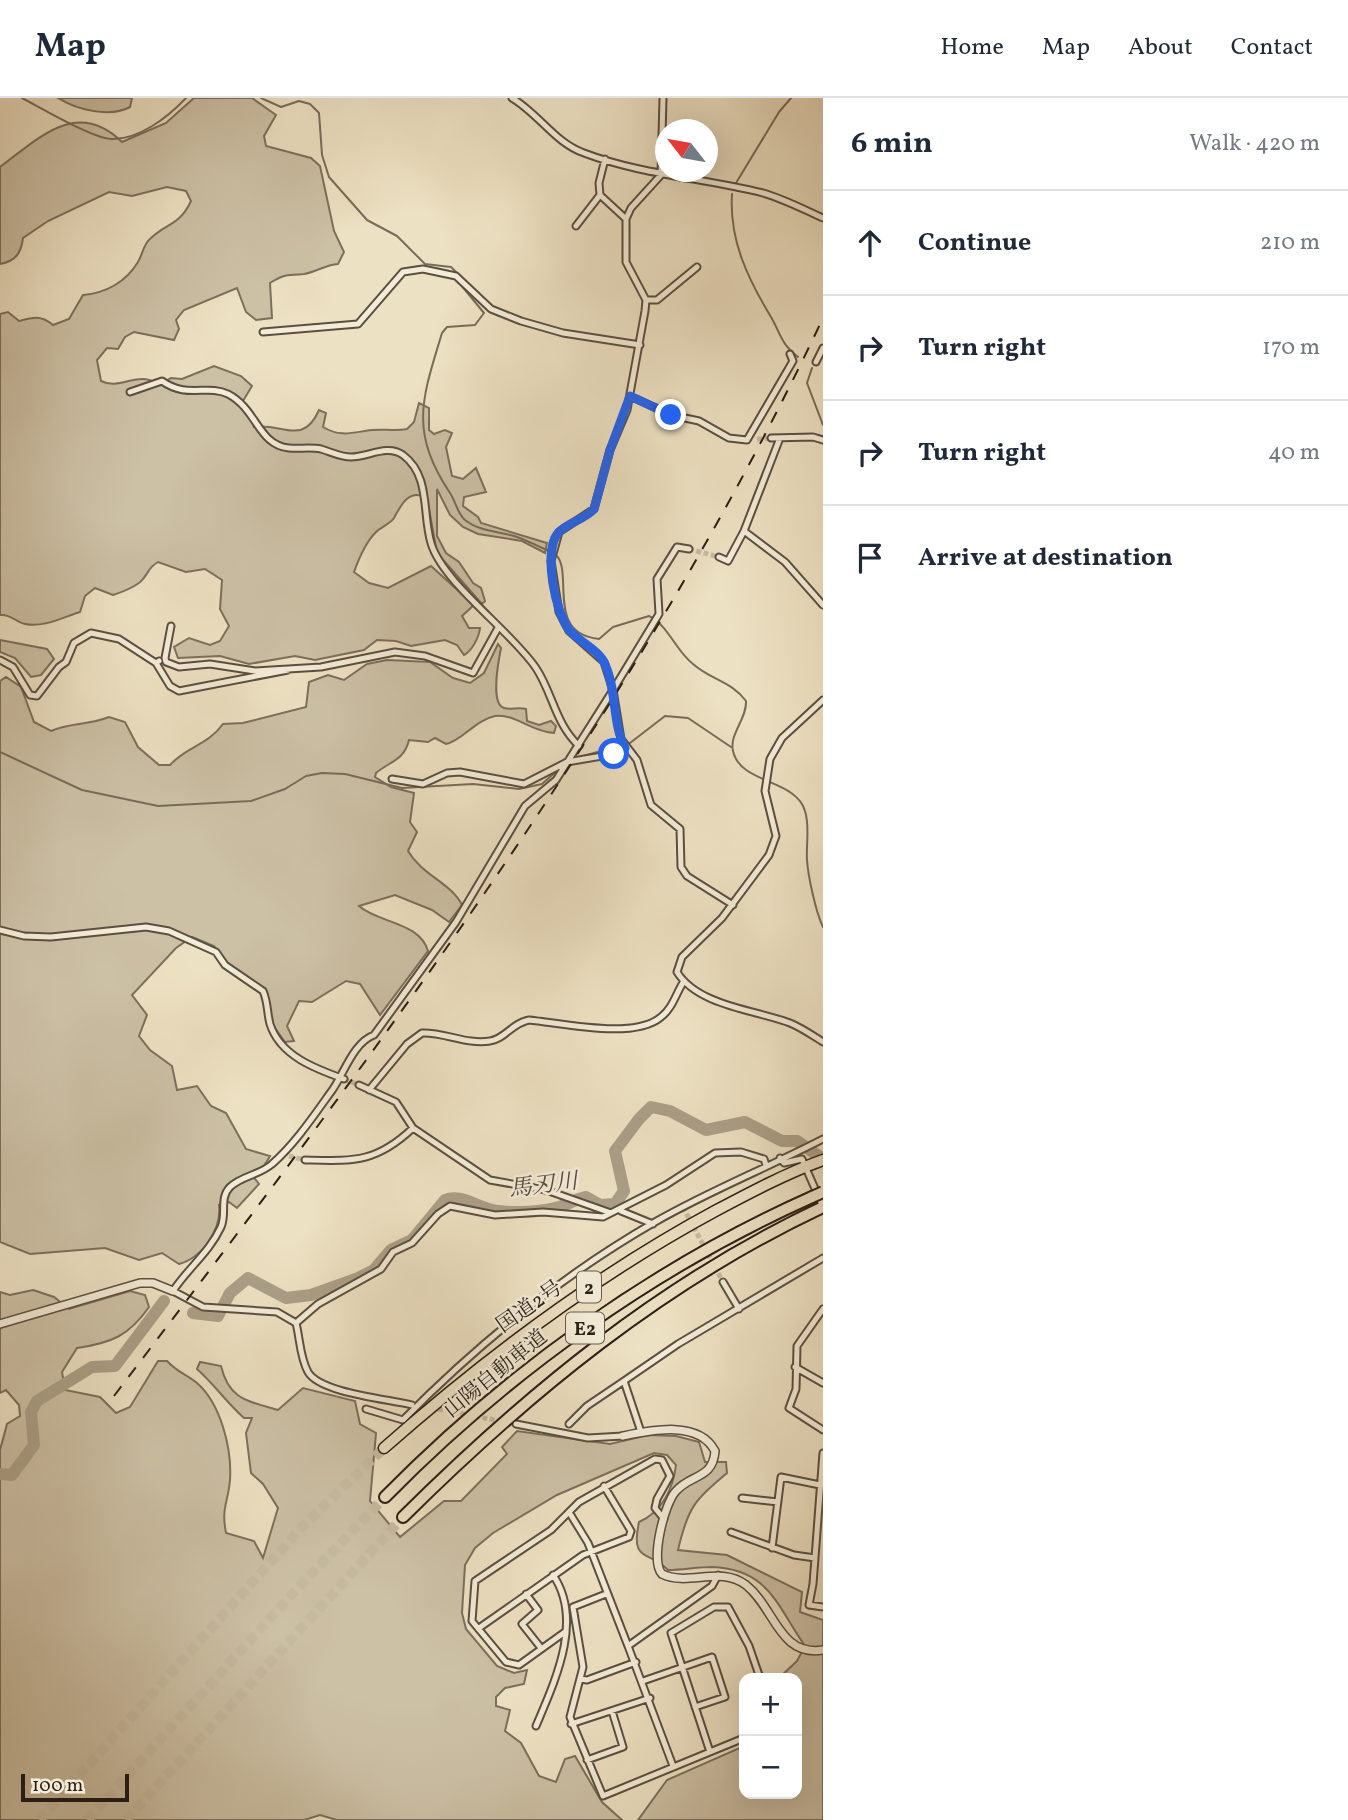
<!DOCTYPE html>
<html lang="en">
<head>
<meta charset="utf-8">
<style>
	:root { --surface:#fff; --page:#f6f6f7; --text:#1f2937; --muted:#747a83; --line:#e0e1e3 }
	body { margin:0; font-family:Vollkorn,"Noto Serif JP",serif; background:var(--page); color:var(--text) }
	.controls { position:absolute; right:21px; bottom:21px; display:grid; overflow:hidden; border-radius:14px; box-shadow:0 7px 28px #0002 }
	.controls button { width:63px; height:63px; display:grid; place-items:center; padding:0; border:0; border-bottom:2px solid var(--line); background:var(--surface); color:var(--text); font:35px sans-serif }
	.compass { position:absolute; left:655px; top:21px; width:63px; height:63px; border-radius:50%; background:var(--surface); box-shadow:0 7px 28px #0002; rotate:301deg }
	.scale { position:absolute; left:21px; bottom:18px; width:108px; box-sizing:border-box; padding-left:7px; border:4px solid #2a1e15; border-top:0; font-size:19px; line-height:24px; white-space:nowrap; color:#2a1e15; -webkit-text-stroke:5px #f3ecd8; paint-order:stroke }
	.stop { position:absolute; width:21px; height:21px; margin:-16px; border:5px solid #2563eb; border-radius:50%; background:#fff }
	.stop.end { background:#2563eb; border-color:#fff; box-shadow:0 2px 7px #0008 }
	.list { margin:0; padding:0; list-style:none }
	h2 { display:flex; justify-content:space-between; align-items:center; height:91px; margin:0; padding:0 28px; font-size:30px }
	h2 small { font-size:23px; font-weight:400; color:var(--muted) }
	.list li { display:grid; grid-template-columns:46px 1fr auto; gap:21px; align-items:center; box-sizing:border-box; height:105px; padding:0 28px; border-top:2px solid var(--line) }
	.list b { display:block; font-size:26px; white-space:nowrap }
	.list em { font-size:23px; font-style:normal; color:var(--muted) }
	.icon { flex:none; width:38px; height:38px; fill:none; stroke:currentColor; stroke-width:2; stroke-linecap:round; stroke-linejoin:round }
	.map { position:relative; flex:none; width:823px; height:1722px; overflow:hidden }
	header { display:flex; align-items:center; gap:42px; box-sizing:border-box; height:98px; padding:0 35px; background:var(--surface); border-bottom:2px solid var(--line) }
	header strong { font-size:33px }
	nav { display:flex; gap:38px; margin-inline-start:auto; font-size:24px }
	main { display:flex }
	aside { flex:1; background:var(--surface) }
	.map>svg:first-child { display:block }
	.green { fill:#ccc0a5; stroke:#7b6f5d; stroke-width:2 }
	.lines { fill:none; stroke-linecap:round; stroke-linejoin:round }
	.stream { stroke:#776b5a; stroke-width:2 }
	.river { stroke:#ab9f88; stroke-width:12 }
	.minor-tunnel { stroke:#c6baa0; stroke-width:5; stroke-dasharray:5 2.5; stroke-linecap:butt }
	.trunk-tunnel { stroke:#c6baa0; stroke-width:10; stroke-dasharray:10 5; stroke-linecap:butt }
	.motorway-tunnel { stroke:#c6baa0; stroke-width:10; stroke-dasharray:10 5; stroke-linecap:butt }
	.minor-casing { stroke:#5b4f40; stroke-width:9 }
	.tertiary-casing { stroke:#5b4f40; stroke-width:10 }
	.trunk-casing { stroke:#2a1e15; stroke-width:13 }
	.motorway-casing { stroke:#2a1e15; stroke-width:14 }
	.minor { stroke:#f3ecd8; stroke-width:5 }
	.tertiary { stroke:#f3ecd8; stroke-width:7 }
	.trunk { stroke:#ede1c3; stroke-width:10 }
	.motorway { stroke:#ede1c3; stroke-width:10 }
	.rail { stroke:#2a1e15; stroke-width:2; stroke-dasharray:12 12; stroke-linecap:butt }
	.motorway-bridge-casing { stroke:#2a1e15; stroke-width:14; stroke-linecap:butt }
	.motorway-bridge { stroke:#ede1c3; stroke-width:10 }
	.route { stroke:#2563eb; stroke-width:9 }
	.labels { text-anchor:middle; stroke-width:5; stroke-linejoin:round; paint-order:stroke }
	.shield { fill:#f3ecd8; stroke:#665c50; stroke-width:2 }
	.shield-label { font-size:19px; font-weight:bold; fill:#2a1e15 }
	.street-label { font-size:21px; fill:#2a1e15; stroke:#f3ecd8 }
	.water-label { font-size:23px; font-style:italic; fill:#574b3d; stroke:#f3ecd8 }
</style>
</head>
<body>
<header>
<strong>Map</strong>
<nav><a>Home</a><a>Map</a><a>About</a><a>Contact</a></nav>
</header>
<main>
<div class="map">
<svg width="823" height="1722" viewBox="0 0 823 1722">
	<rect width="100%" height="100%" fill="#ede1c3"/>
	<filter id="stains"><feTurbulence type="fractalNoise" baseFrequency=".00286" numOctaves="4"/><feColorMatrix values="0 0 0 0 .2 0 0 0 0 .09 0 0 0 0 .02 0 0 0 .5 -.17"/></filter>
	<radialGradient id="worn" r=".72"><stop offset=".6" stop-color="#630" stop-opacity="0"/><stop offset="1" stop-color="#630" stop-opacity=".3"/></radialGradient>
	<path class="green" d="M58,0h74l-2,9c-20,11 -53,3 -72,-9z
		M194,0h58l24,17 -12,21 2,10 45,12 9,8 14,65 10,21 -6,12c-13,1 -22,8 -34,10 -17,2 -18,-1 -34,9l2,35 -16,2 -10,-8 -9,-24 -53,22 -8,10 3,9 -5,11 -40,-8 -9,5 -7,12 -11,-1 -10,12 4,21c20,10 38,-12 58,4l12,-7 11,1 32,-13 27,10 11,10 -12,20 9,6 5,15c27,-5 49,20 65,-17l7,3 -3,14c18,11 31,5 49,3 12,-1 23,1 35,-1l7,-7 5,-19 10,5v22l5,4 11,-4 7,3 -6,14 6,29 11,3 13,-11 10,24 -22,5 -1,9 15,11 3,6 66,20 -2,10 -23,-12 -44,-7 -15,-7 -13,-12 -13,-26v47l9,17 13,9 14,21 8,5 4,13 -3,3 -45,-51 -10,-55c-18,-10 -26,7 -33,20 -4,6 -13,9 -18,14 -11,11 -17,26 -22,40l15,11 19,5 43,-22 43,39 -12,11 7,12h11c-1,9 -8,23 -16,27l-7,-10 -12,-5 -34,6 -15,-5 -19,-1 -13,10 -49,10 -20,-4 -46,8 -29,-8 -42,2 -4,-11 15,-9 21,7 10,-4 9,-15 -9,-17 2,-29 -17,-11 -19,3 -28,-10c-9,5 -9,10 -15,17 -6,8 -21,13 -30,16l-18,-7 -10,8 -5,16c-16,5 -37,16 -55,12 -10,-2 -13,-10 -25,-9v-301l8,-2 11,9c15,-4 22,-6 34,4l16,-6 14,-24c23,-2 43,-13 55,-33 5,-8 5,-18 13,-24 16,-15 29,-13 40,-37l-5,-10 -19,-4 -35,9 -23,-4 -61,29 -25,17c-2,15 -7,23 -23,26v-97c39,-29 77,-69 122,-25l44,-19z
		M0,542l47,9 7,10 -13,16 -10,2 -16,-19 -15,-6z
		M498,546l3,4c-2,10 -11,56 3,60 7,2 14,-1 22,1l1,12 12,4 12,-4 5,5 -2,7c-22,-1 -40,-20 -59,-17 -20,4 -33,25 -49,28l-11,-6 -7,4 -19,-2c-5,21 -19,21 -33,33l-1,4 16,10 23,6 -4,29 7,10 -9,19c14,24 43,32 54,54l-13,17 -17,-12 -37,-15 -36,11c19,17 61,16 69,45l-48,64 -20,-31 -14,-3 -34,21 -13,-1 -12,25 7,15 -9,1 -13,-18 -5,-33 -36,-24 -17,-21 -22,-9 -16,11 -44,47 15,20 -8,21 11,14 22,16 5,24 20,-4 14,20 15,7 20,36 24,7 -6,10 -13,8 8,10 -22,24 -8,-6 -10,3c3,24 -17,53 -40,59l-17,-11 -23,7 -34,-12 -75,6 -30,-12v-561l6,-4 15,10 13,35 17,9c20,-9 35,-5 58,-14l16,5 13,25 21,18h11c17,-19 37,-19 53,-41l20,-1 63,-16 3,-25 19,-7 16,5 23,-16 20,-4 43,2 23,16 17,5 14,-10z
		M33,1192l21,7 15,12 61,-18 15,4 4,12c-20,29 -38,36 -72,41l-15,24 3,18 35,7 16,16 14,-6 28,-46h9c10,11 19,13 30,22 24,21 35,66 33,97 -2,23 -9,28 -4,53l28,8 9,17 15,-50 -15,-24 -12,-11 -5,-40 6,-15h-8c-17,-15 -30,-34 -47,-49l3,-7 21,4c8,34 27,35 57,44l25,-22 52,13 5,23 16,9 -6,68 30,36 44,-36h17l46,-47 -5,-7 15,-16 93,13 38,-9 28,1 23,6 6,20h21l1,11c-33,28 -39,34 -49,77l49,5 10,5 65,32 -2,20 23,8v200h-185l29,-40 77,-34v48h53v-116h-18l18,-17 8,-15c-28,-40 -36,-77 -93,-79 -15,0 -29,3 -44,3 -19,-20 -38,-7 -29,-48 23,-10 34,-33 37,-57l-9,-10 -13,-2 -97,42 -64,38 -18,15 -10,17 -3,48 4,16 31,37 17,7 13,-3 -3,14 -19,4 -9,9v9l14,4 -5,21 16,12 18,33 17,6 9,-23 10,-3 27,46 20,18h-285l-17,-5 -16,5h-304v-370l7,-26 13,-8 -1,-11 -13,-15 -6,3v-101l10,3z"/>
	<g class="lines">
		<path class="stream" d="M22,0c19,10 70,40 89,41 28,1 57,-22 75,-41
			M261,0l20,9 18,-6 11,3 9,9 3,42 7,22 38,43 30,16 28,28 26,3 9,9
			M736,85l43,-71 12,-14
			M732,96c-3,46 16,85 39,123 10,17 9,26 27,40
			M461,187l23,28 -9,12 -28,2 -5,6c-20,66 -33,98 8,160 6,9 7,20 15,27 15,12 35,11 52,17 11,4 23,10 34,15
			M812,270l-5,15 16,42
			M556,457c18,17 -11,79 43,84l14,-12 36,-11c20,10 26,34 44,48 18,16 38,17 53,37 1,18 -17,33 -13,50 7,33 63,28 72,60 5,15 1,33 2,49 1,16 9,53 16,67
			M0,654l82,38 76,16 93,-5 34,-12 21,-13 16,-3 23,1 57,14 71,-4 46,5 23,-5 17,-15
			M576,660l54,-15 35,-27 23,2 43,29"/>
		<path class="river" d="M193,1215l25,3 12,-23 18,-15 38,20 25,-3 45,-16 18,-9 17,-20 21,-10 33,-40c17,-7 34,9 53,11 17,2 45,1 61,-4 9,-3 17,-8 27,-10l14,8 15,-1 9,-13 -9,-40 24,-32 12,-12 19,4 36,19 39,-8 37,19h15l26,18
			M0,1376l12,1 22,-30 -3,-33 6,-11 55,-34 23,-1 49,-65"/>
		<path class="minor-tunnel" d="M757,341l14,-1
			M689,451l30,8
			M344,981l15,6
			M289,1058l16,4
			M683,1109l40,75
			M416,1307l100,19"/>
		<path class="trunk-tunnel" d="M39,1722l263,-293 82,-79"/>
		<path class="motorway-tunnel" d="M87,1722l207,-228 91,-95
			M126,1722l277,-303"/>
		<g class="minor-casing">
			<path id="minor" d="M512,0c26,15 43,45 72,55 58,22 120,25 179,40 21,6 40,16 60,25
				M663,0l-2,77 -30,33 -5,11v43l20,38 -1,11 -18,99 -17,40 -16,59 -35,23 -8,29 8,51 10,19 35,31 9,28 8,49 16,21 14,45 29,24 1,38 6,9 46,29
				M605,61l-6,24 1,12 26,24
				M576,128l24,-31
				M646,202h11l40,-33
				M263,234l95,-8 45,-52 20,-3 33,7 35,33 30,12 42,12 77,12
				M816,264l7,-14
				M130,294l32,-11c25,18 45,3 66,13 29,15 30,51 61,54 11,1 21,-1 32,1 10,3 20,8 30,8 17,0 36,-13 52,-2 28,21 19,59 28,88 11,39 80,88 105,125 17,26 19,55 43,78
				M630,298l41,19 28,6 30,17 18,2 46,-79 -3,-7
				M771,340l42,-1 10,3
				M744,433l41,31 38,43
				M719,459l9,4 16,-30 36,-93
				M171,528l-6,32 1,4 13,5 31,-3 45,7 66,-4 74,-15 30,4 48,17 25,-45
				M0,562l13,7 17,28 7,1 22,-29 7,-5 8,-19 17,-10 28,6 37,24
				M159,563l-3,2 14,23 9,5 109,-21
				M823,602l-41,38 -12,21 -5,32 11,45 -7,19 -47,63 -40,39 -5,15c21,34 79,38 113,51 12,5 22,12 33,19
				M392,681l31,5 24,-11 13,-1 64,12 43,-22 47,-8 11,-6
				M0,832l24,6 27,1 95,-10 23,4 47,21 9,13 38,26c5,11 4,22 7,33 10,32 46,45 74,55
				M359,987l37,17 17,26 77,52 56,10 65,23
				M369,992l38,-46 15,-11c22,-1 45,12 68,8 15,-2 22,-18 39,-21 33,3 105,20 132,-3 12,-9 15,-24 23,-36
				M780,1060l4,5 18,-4 21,48
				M305,1062c49,1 71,3 108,-32
				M621,1113l32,13
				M723,1184l16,27
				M823,1211l-26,37 -1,43 -7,19 34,22
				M296,1225l22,-19 63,-35 12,-17 19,-9 26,-29 12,-8 45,9 48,-3 60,5 63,-32 49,-32 26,-1 23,7 2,6
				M795,1269l28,16
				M412,1307c-24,-6 -92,-12 -104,-33 -8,-14 -8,-33 -12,-49l-19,-11 -74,-5 -30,-16c15,-23 36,-38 48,-64 6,-13 -2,-29 9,-40 11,-11 30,-12 42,-23 23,-20 43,-50 61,-75 11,-16 21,-47 41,-54l82,-113 69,-116 31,-26 57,-90 46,-76 -2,-35 20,-32 12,2
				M366,1311l37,11c76,-77 158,-144 252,-198 54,-31 112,-54 168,-83
				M516,1326l72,14 35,-2
				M569,1326l18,-18 37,-25
				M641,1334l-17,-51 54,-37 145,-86
				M823,1355l-10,131 -4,21 14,2
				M742,1400l36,4
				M569,1414l19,31 40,103
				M731,1434l63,23 21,3
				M772,1450l9,-71 39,8
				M526,1496l12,16 -16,14 19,24
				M606,1496l-33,13 10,60 -13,50 33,79 141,-58
				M479,1530l104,-73 46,-18 2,-6 -27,-45
				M565,1534l-46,33 -13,-3 -34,-41 3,-40 76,-51 28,-28 76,-43 7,1 8,16 -13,23 -2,9 9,11
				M580,1581l7,1 49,-18
				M643,1583l69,-24 13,40 -30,10
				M571,1626l79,-26
				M536,1628c19,-45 48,-106 17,-151
				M710,1654l-39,-119 43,-26h14l21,39 11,32
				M587,1662l36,-13 -11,-36
				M673,1668l-45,-120 84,-60 6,-11"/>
		</g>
		<g class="tertiary-casing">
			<path id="tertiary" d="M0,1226l140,-41h13l20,8
				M623,1338c29,-6 76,-16 92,15 -2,28 -24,23 -39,40 -12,13 -26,70 -14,83 27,13 58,-9 84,11 29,23 33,72 77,65"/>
		</g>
		<g class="trunk-casing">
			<path id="trunk" d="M384,1350c103,-91 212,-173 333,-238 34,-18 70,-37 106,-50"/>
		</g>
		<g class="motorway-casing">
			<path id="motorway" d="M385,1399c122,-124 268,-229 427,-300
				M403,1419c125,-124 260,-235 420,-310"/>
		</g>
		<use href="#minor" class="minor"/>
		<use href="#tertiary" class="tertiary"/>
		<use href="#trunk" class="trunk"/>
		<use href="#motorway" class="motorway"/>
		<path class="rail" d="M114,1298c261,-343 524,-687 709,-1078"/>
		<g class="motorway-bridge-casing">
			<path id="motorway-bridge" d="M812,1099l11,-5"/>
		</g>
		<use href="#motorway-bridge" class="motorway-bridge"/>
	</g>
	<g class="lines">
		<path class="route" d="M614,656l11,-6c-13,-25 -8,-57 -20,-84 -6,-14 -25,-22 -35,-33 -15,-17 -27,-80 -12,-98 10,-11 26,-13 36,-24l16,-59 20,-54 41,19"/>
	</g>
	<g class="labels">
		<g class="shield">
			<rect x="577" y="1173.5" width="24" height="31" rx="5"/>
			<rect x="566" y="1214.5" width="38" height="31" rx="5"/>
		</g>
		<g class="shield-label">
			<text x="589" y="1196">2</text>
			<text x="585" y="1237">E2</text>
		</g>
		<g class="street-label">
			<text transform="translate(529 1208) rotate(-35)" y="7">国道2号</text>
			<text transform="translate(495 1275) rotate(-39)" y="7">山陽自動車道</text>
		</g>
		<g class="water-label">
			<text transform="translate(543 1086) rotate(-7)" y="8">馬刃川</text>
		</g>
	</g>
	<rect width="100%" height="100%" filter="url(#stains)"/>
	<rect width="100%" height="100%" fill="url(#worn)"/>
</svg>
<div class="controls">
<button>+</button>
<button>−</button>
</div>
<svg class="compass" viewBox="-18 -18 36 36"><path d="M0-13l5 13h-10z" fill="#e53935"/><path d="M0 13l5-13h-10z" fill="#747a83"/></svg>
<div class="scale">100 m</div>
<div class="stop" style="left:614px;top:656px"></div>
<div class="stop end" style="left:671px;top:317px"></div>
</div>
<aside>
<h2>6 min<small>Walk · 420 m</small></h2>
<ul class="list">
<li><svg class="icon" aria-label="ahead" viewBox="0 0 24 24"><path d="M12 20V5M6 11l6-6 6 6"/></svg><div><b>Continue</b></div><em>210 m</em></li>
<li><svg class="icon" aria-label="right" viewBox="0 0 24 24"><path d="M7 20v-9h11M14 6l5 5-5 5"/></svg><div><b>Turn right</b></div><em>170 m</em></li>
<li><svg class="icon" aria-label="right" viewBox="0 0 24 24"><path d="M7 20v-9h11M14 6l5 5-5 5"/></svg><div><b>Turn right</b></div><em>40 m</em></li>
<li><svg class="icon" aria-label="arrive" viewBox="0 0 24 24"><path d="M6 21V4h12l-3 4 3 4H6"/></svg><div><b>Arrive at destination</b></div></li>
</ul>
</aside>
</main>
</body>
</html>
